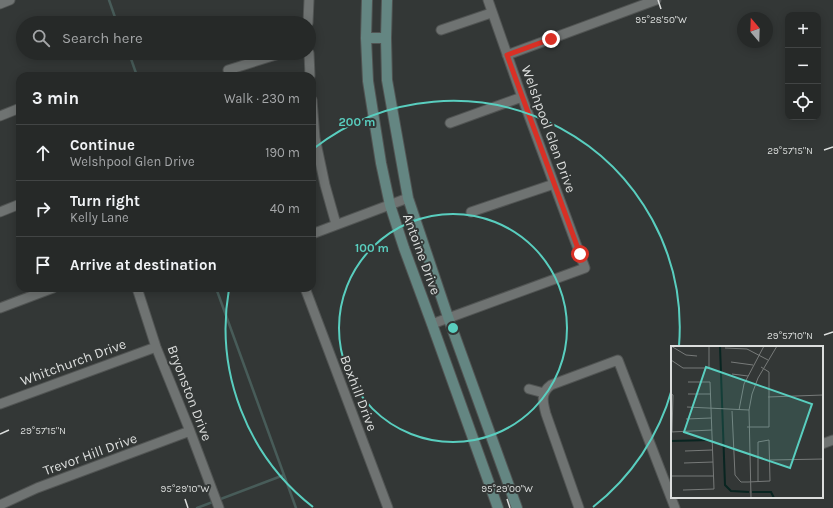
<!DOCTYPE html>
<html lang="en">
<head>
<meta charset="utf-8">
<style>
	:root { --surface:#262928; --page:#323534; --text:#f1f3f6; --muted:#a4a6a8; --line:#424545 }
	body { margin:0; font-family:Karla,sans-serif; background:var(--page); color:var(--text) }
	.controls { position:absolute; right:12px; top:12px; display:grid; overflow:hidden; border-radius:8px; box-shadow:0 2px 10px #0003 }
	.controls button { width:36px; height:36px; display:grid; place-items:center; padding:0; border:0; border-bottom:1px solid var(--line); background:var(--surface); color:var(--text); font:20px sans-serif }
	.compass { position:absolute; left:737px; top:12px; width:36px; height:36px; border-radius:50%; background:var(--surface); box-shadow:0 2px 10px #0003; rotate:341deg }
	.stop { position:absolute; width:12px; height:12px; margin:-9px; border:3px solid #d93025; border-radius:50%; background:#fff }
	.stop.end { background:#d93025; border-color:#fff; box-shadow:0 1px 4px #0008 }
	.list { margin:0; padding:0; list-style:none }
	h2 { display:flex; justify-content:space-between; align-items:center; height:52px; margin:0; padding:0 16px; font-size:17px }
	h2 small { font-size:13px; font-weight:400; color:var(--muted) }
	.list li { display:grid; grid-template-columns:26px 1fr auto; gap:12px; align-items:center; box-sizing:border-box; height:56px; padding:0 16px; border-top:1px solid var(--line) }
	.list b { display:block; font-size:15px; white-space:nowrap }
	.list p { margin:0; font-size:13px; white-space:nowrap; color:var(--muted) }
	.list em { font-size:13px; font-style:normal; color:var(--muted) }
	.icon { flex:none; width:22px; height:22px; fill:none; stroke:currentColor; stroke-width:2; stroke-linecap:round; stroke-linejoin:round }
	.map { position:relative; flex:none; width:833px; height:508px; overflow:hidden }
	.search { position:absolute; background:var(--surface); box-shadow:0 2px 10px #0003; left:16px; top:16px; width:300px; height:44px; display:flex; align-items:center; gap:10px; box-sizing:border-box; padding:0 14px; border-radius:22px; color:var(--muted); font-size:15px }
	.panel { position:absolute; background:var(--surface); box-shadow:0 2px 10px #0003; left:16px; top:72px; width:300px; height:220px; border-radius:12px }
	.map>svg:first-child { display:block }
	.lines { fill:none; stroke-linecap:round; stroke-linejoin:round }
	.stream { stroke:#485c59; stroke-width:2.5 }
	.street-casing { stroke:#515453; stroke-width:11 }
	.secondary-casing { stroke:#515453; stroke-width:12 }
	.street { stroke:#6f7372; stroke-width:9 }
	.secondary { stroke:#648682; stroke-width:10 }
	.route { stroke:#d93025; stroke-width:5 }
	.ticks { fill:none; stroke:#dcdedd; stroke-width:1.5 }
	.ring { fill:none; stroke:#59cebf; stroke-width:2 }
	.labels { text-anchor:middle; stroke-width:4; stroke-linejoin:round; paint-order:stroke }
	.street-label { font-size:14px; fill:#dcdedd; stroke:#333736 }
	.inset-river { fill:none; stroke:#092521; stroke-width:2 }
	.inset-road { fill:none; stroke:#777a79; stroke-width:1 }
	.view { fill:#59cebf; fill-opacity:0.15; stroke:#59cebf; stroke-width:2 }
	.inset-edge { fill:none; stroke:#dcdedd; stroke-width:2 }
	.ticks-label { font-size:10px; text-anchor:middle; fill:#dcdedd; stroke:#333736; stroke-width:4; stroke-linejoin:round; paint-order:stroke }
	.centre { fill:#59cebf; stroke:#333736; stroke-width:2 }
	.ring-label { font-size:12px; text-anchor:middle; font-weight:bold; fill:#59cebf; stroke:#333736; stroke-width:4; stroke-linejoin:round; paint-order:stroke }
</style>
</head>
<body>
<div class="map">
<svg width="833" height="508" viewBox="0 0 833 508">
	<rect width="100%" height="100%" fill="#333736"/>
	<g class="lines">
		<path class="stream" d="M109,0l8,23
			M129,53l8,23
			M216,288l80,220
			M197,508l87,-33"/>
		<g class="street-casing">
			<path id="street" d="M0,4l10,-4
				M308,23l1,-23
				M441,30l50,-17
				M309,53l1,23
				M507,55l149,-55
				M228,70l51,-16 8,-1
				M312,100l3,38 10,47 11,39
				M0,116l20,-8
				M450,123l72,-26
				M0,212l20,-8
				M471,212l83,-28
				M312,234l96,-36
				M137,288l19,59 34,84 29,77
				M305,288l83,220
				M0,308l53,-20
				M432,324l153,-56 -63,-171 -34,-97
				M529,389l15,4
				M0,404l156,-57
				M822,444l11,-4
				M0,505l37,-17 153,-57
				M579,508l-33,-94c-3,-11 -6,-21 5,-29l67,-25 57,148"/>
		</g>
		<g class="secondary-casing">
			<path id="secondary" d="M367,0l-1,38 2,43 13,82 9,42 14,43 28,76 66,184
				M387,0l-1,38 1,42 21,118 40,119 69,191
				M366,38h20"/>
		</g>
		<use href="#street" class="street"/>
		<use href="#secondary" class="secondary"/>
	</g>
	<g class="lines">
		<path class="route" d="M551,39l-44,16 73,199"/>
	</g>
	<path class="ticks" d="M658,0l3,9M824,150l9,-3M824,335l9,-3M0,434l9,-4M185,499l3,9M507,499l3,9"/>
	<g class="ring">
		<circle cx="453" cy="328" r="114"/>
		<path d="M672 389A227 227 0 0 1 593 507M313 507A227 227 0 0 1 229 289M313 149A227 227 0 0 1 679 346"/>
	</g>
	<g class="labels">
		<g class="street-label">
			<text transform="translate(549 129) rotate(70)" y="5">Welshpool Glen Drive</text>
			<text transform="translate(422 254) rotate(70)" y="5">Antoine Drive</text>
			<text transform="translate(73 362) rotate(-20)" y="5">Whitchurch Drive</text>
			<text transform="translate(190 393) rotate(69)" y="5">Bryonston Drive</text>
			<text transform="translate(359 393) rotate(69)" y="5">Boxhill Drive</text>
			<text transform="translate(90 454) rotate(-20)" y="5">Trevor Hill Drive</text>
		</g>
	</g>
	<g transform="translate(671 346)">
		<rect width="152" height="152" fill="#333736"/>
		<path class="inset-river" d="M49,0l5,139 6,6 18,1M0,95l39,-1M81,146h19l3,6"/>
		<path class="inset-road" d="M0,0l15,9 11,1M54,2l22,1 21,11M0,14l12,8h26v-22M60,16l22,3M61,28l16,2M0,48l2,1 -1,37M17,48h23M97,51l55,-2M16,61l62,3M68,64l5,-26 20,-38M61,65l3,64 5,6 1,1h7l22,-1 -1,-41 -11,2v39M15,73l25,-1M76,81h22v-55l-8,-5M0,86l41,-2M14,105l27,-1M99,114l53,-1M13,117l29,-1M0,130h42M12,144l31,-1 -4,-107h-22M80,152l-2,-88 3,-16 6,-16 19,-32"/>
		<path class="view" d="M35,21l106,37 -22,64 -106,-36z"/>
		<rect width="152" height="152" class="inset-edge"/>
	</g>
	<g class="ticks-label">
		<text x="661" y="23">95°28'50"W</text>
		<text x="790" y="154">29°57'15"N</text>
		<text x="790" y="339">29°57'10"N</text>
		<text x="43" y="434">29°57'15"N</text>
		<text x="185" y="492">95°29'10"W</text>
		<text x="507" y="492">95°29'00"W</text>
	</g>
	<circle cx="453" cy="328" r="6" class="centre"/>
	<g class="ring-label">
		<text x="357" y="126">200 m</text>
		<text x="372" y="252">100 m</text>
	</g>
</svg>
<div class="controls">
<button>+</button>
<button>−</button>
<button><svg class="icon" aria-label="locate" viewBox="0 0 24 24"><circle cx="12" cy="12" r="6"/><path d="M12 2v4M12 18v4M2 12h4M18 12h4"/></svg></button>
</div>
<svg class="compass" viewBox="-18 -18 36 36"><path d="M0-13l5 13h-10z" fill="#e53935"/><path d="M0 13l5-13h-10z" fill="#a4a6a8"/></svg>
<div class="stop" style="left:580px;top:254px"></div>
<div class="stop end" style="left:551px;top:39px"></div>
<div class="search"><svg class="icon" aria-label="search" viewBox="0 0 24 24"><circle cx="10" cy="10" r="6"/><path d="M15 15l6 6"/></svg>Search here</div>
<section class="panel">
<h2>3 min<small>Walk · 230 m</small></h2>
<ul class="list">
<li><svg class="icon" aria-label="ahead" viewBox="0 0 24 24"><path d="M12 20V5M6 11l6-6 6 6"/></svg><div><b>Continue</b><p>Welshpool Glen Drive</p></div><em>190 m</em></li>
<li><svg class="icon" aria-label="right" viewBox="0 0 24 24"><path d="M7 20v-9h11M14 6l5 5-5 5"/></svg><div><b>Turn right</b><p>Kelly Lane</p></div><em>40 m</em></li>
<li><svg class="icon" aria-label="arrive" viewBox="0 0 24 24"><path d="M6 21V4h12l-3 4 3 4H6"/></svg><div><b>Arrive at destination</b></div></li>
</ul>
</section>
</div>
</body>
</html>
